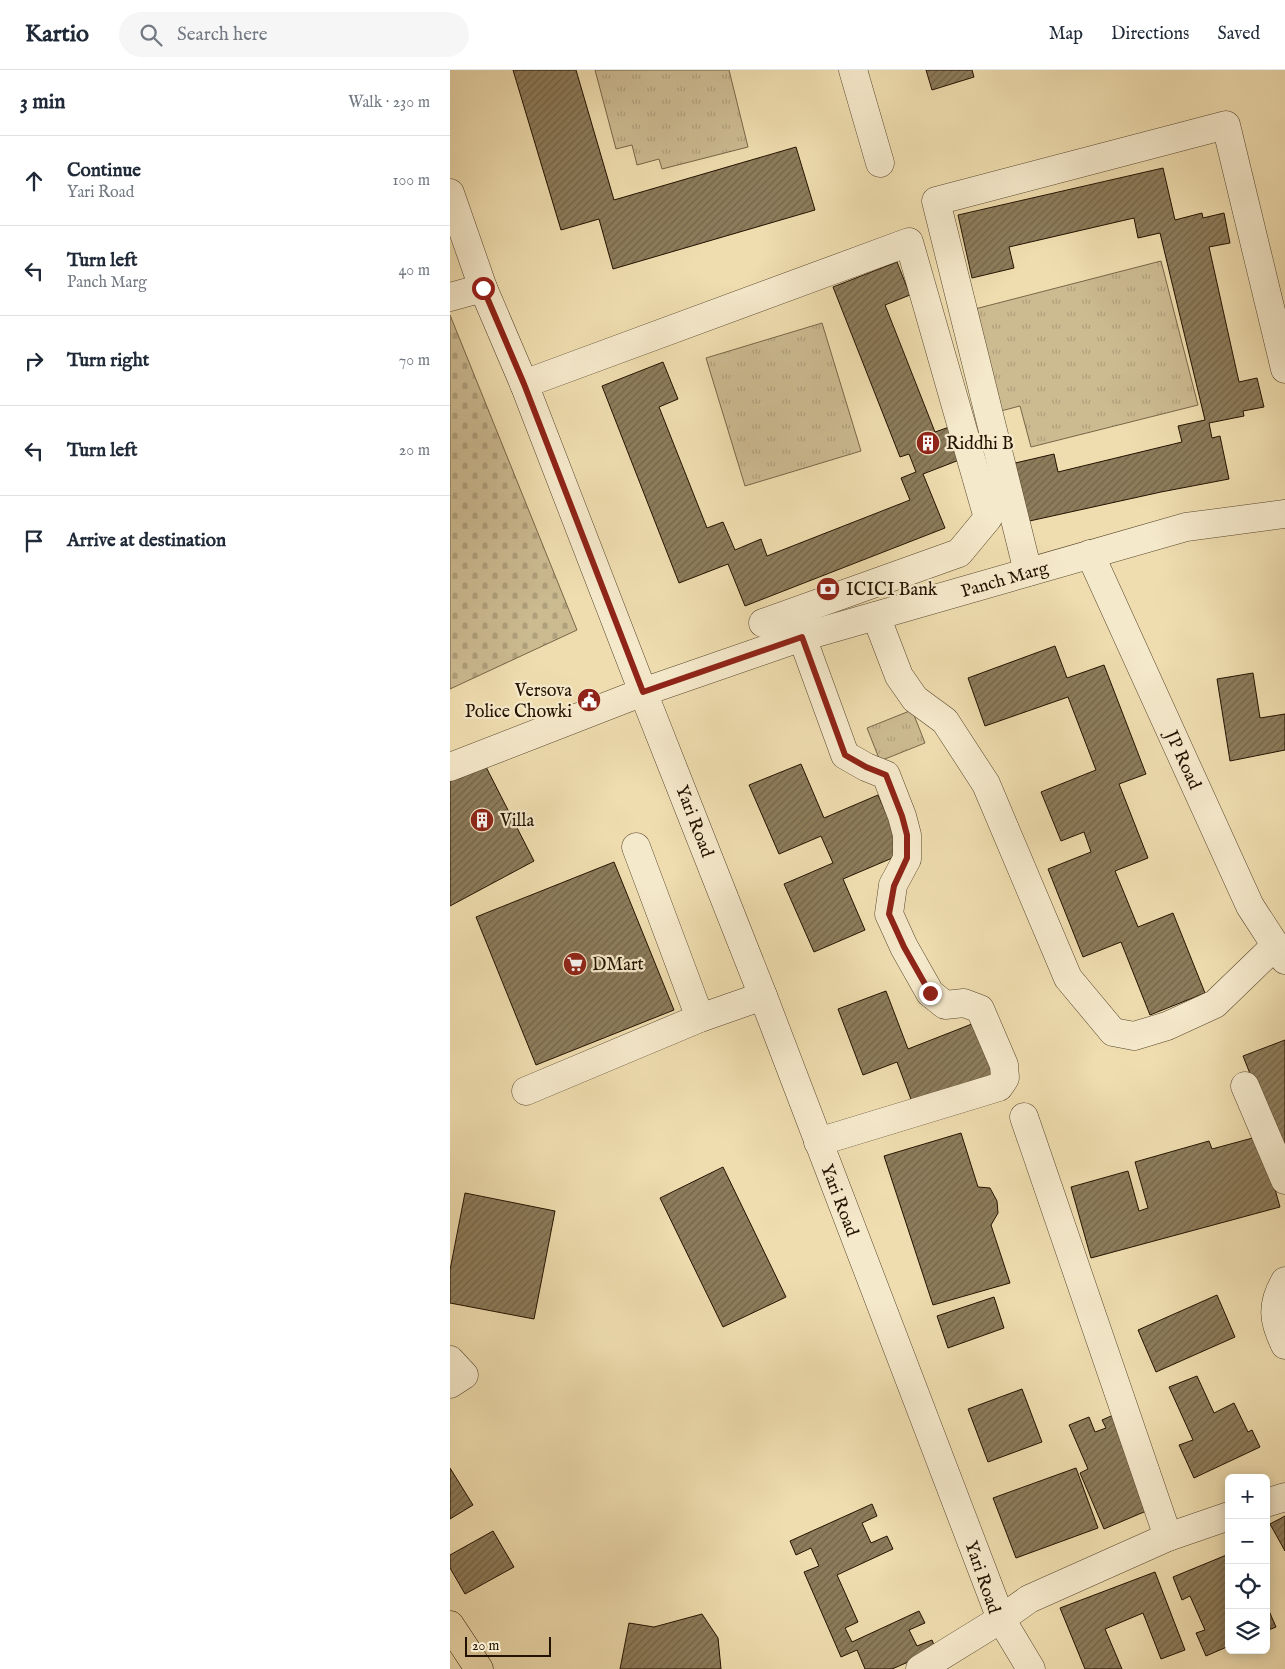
<!DOCTYPE html>
<html lang="en">
<head>
<meta charset="utf-8">
<style>
	:root { --surface:#fff; --page:#f6f6f7; --text:#1f2937; --muted:#747a83; --line:#e0e1e3 }
	body { margin:0; font-family:"IM FELL English",serif; background:var(--page); color:var(--text) }
	.controls { position:absolute; right:15px; bottom:15px; display:grid; overflow:hidden; border-radius:8px; box-shadow:0 2px 12px #0003 }
	.controls button { width:45px; height:45px; display:grid; place-items:center; padding:0; border:0; border-bottom:1px solid var(--line); background:var(--surface); color:var(--text); font:25px sans-serif }
	.scale { position:absolute; left:15px; bottom:12px; width:86px; box-sizing:border-box; padding-left:5px; border:2px solid #231200; border-top:0; font-size:14px; line-height:18px; white-space:nowrap; color:#231200; -webkit-text-stroke:4px #f5e9cb; paint-order:stroke }
	.stop { position:absolute; width:15px; height:15px; margin:-11px; border:4px solid #8f2418; border-radius:50%; background:#fff }
	.stop.end { background:#8f2418; border-color:#fff; box-shadow:0 1px 5px #0008 }
	.list { margin:0; padding:0; list-style:none }
	h2 { display:flex; justify-content:space-between; align-items:center; height:65px; margin:0; padding:0 20px; font-size:21px }
	h2 small { font-size:16px; font-weight:400; color:var(--muted) }
	.list li { display:grid; grid-template-columns:32px 1fr auto; gap:15px; align-items:center; box-sizing:border-box; height:90px; padding:0 20px; border-top:1px solid var(--line) }
	.list b { display:block; font-size:19px; white-space:nowrap }
	.list p { margin:0; font-size:16px; white-space:nowrap; color:var(--muted) }
	.list em { font-size:16px; font-style:normal; color:var(--muted) }
	.icon { flex:none; width:28px; height:28px; fill:none; stroke:currentColor; stroke-width:2; stroke-linecap:round; stroke-linejoin:round }
	.map { position:relative; flex:none; width:835px; height:1599px; overflow:hidden }
	header { display:flex; align-items:center; gap:30px; box-sizing:border-box; height:70px; padding:0 25px; background:var(--surface); border-bottom:1px solid var(--line) }
	header strong { font-size:24px }
	nav { display:flex; gap:28px; margin-inline-start:auto; font-size:18px }
	.search { width:350px; height:45px; background:var(--page); display:flex; align-items:center; gap:12px; box-sizing:border-box; padding:0 18px; border-radius:28px; color:var(--muted); font-size:19px }
	main { display:flex }
	aside { flex:1; background:var(--surface) }
	.map>svg:first-child { display:block }
	.grass { fill:url(#grass-tufts); stroke:#786648 }
	.cemetery { fill:url(#cemetery-stones); stroke:#786648 }
	.building { fill:url(#building-hatch); stroke:#231200 }
	.lines { fill:none; stroke-linecap:round; stroke-linejoin:round }
	.minor-casing { stroke:#56452c; stroke-width:29 }
	.major-casing { stroke:#231200; stroke-width:29 }
	.minor { stroke:#f5e9cb; stroke-width:28 }
	.major { stroke:#efddaf; stroke-width:28 }
	.route { stroke:#8f2418; stroke-width:6 }
	.labels { text-anchor:middle; stroke-width:4.5; stroke-linejoin:round; paint-order:stroke }
	.poi-label { font-size:18px; fill:#231200; stroke:#f5e9cb; text-anchor:start }
	.street-label { font-size:18px; fill:#231200; stroke:#f5e9cb }
</style>
</head>
<body>
<header>
<strong>Kartio</strong>
<div class="search"><svg class="icon" aria-label="search" viewBox="0 0 24 24"><circle cx="10" cy="10" r="6"/><path d="M15 15l6 6"/></svg>Search here</div>
<nav><a>Map</a><a>Directions</a><a>Saved</a></nav>
</header>
<main>
<aside>
<h2>3 min<small>Walk · 230 m</small></h2>
<ul class="list">
<li><svg class="icon" aria-label="ahead" viewBox="0 0 24 24"><path d="M12 20V5M6 11l6-6 6 6"/></svg><div><b>Continue</b><p>Yari Road</p></div><em>100 m</em></li>
<li><svg class="icon" aria-label="left" viewBox="0 0 24 24"><path d="M17 20v-9H6M10 6l-5 5 5 5"/></svg><div><b>Turn left</b><p>Panch Marg</p></div><em>40 m</em></li>
<li><svg class="icon" aria-label="right" viewBox="0 0 24 24"><path d="M7 20v-9h11M14 6l5 5-5 5"/></svg><div><b>Turn right</b></div><em>70 m</em></li>
<li><svg class="icon" aria-label="left" viewBox="0 0 24 24"><path d="M17 20v-9H6M10 6l-5 5 5 5"/></svg><div><b>Turn left</b></div><em>20 m</em></li>
<li><svg class="icon" aria-label="arrive" viewBox="0 0 24 24"><path d="M6 21V4h12l-3 4 3 4H6"/></svg><div><b>Arrive at destination</b></div></li>
</ul>
</aside>
<div class="map">
<svg width="835" height="1599" viewBox="0 0 835 1599">
	<defs>
		<pattern id="grass-tufts" width="24" height="20" patternUnits="userSpaceOnUse" patternTransform="scale(1.25)"><rect width="24" height="20" fill="#ccba91"/><path d="M3 7l-1-3M5 7V3M7 7l1-3M15 17l-1-3M17 17v-4M19 17l1-3" fill="none" stroke="#af9f7b"/></pattern>
		<pattern id="cemetery-stones" width="16" height="16" patternUnits="userSpaceOnUse" patternTransform="scale(1.25)"><rect width="16" height="16" fill="#ccba91"/><path d="M2 7V4a2 2 0 0 1 4 0v3zM10 15v-3a2 2 0 0 1 4 0v3z" fill="#af9f7b"/></pattern>
		<pattern id="building-hatch" width="6" height="6" patternUnits="userSpaceOnUse" patternTransform="scale(1.25)"><rect width="6" height="6" fill="#8d7c5b"/><path d="M-1 1l2-2M0 6l6-6M5 7l2-2" fill="none" stroke="#736449"/></pattern>
	</defs>
	<rect width="100%" height="100%" fill="#efddaf"/>
	<filter id="stains"><feTurbulence type="fractalNoise" baseFrequency=".004" numOctaves="4"/><feColorMatrix values="0 0 0 0 .2 0 0 0 0 .09 0 0 0 0 .02 0 0 0 .5 -.17"/></filter>
	<radialGradient id="worn" r=".72"><stop offset=".6" stop-color="#630" stop-opacity="0"/><stop offset="1" stop-color="#630" stop-opacity=".3"/></radialGradient>
	<path class="grass" d="M145,0h134l19,77 -86,22 -3,-10 -22,6 -5,-20 -16,4z
		M711,191l37,144 -167,42 -11,-41 -23,6 -26,-102z
		M372,253l39,128 -116,35 -39,-128z
		M462,640l13,33 -45,18 -13,-33z"/>
	<path class="cemetery" d="M0,245l127,315 -127,59z"/>
	<path class="building" d="M63,0h63l38,130 182,-53 19,63 -202,59 -14,-50 -38,11z
		M476,0h46l2,7 -42,13z
		M713,98l12,52 27,-7 1,5 21,-5 6,30 -21,4 30,135 18,-4 7,29 -21,4 1,5 -35,7 3,15 8,-2 9,43 -68,13 -136,30 -14,-58 43,-10 4,18 124,-30 -4,-16 27,-6 -45,-187 -22,5 -4,-20 -125,29 5,21 -42,10 -14,-63z
		M447,192l13,33 -25,10 50,127 20,-7 12,32 -44,17 22,54 -200,78 -17,-42 -49,19 -77,-197 61,-24 15,37 -19,8 48,121 16,-6 12,28 26,-11 6,17 143,-56 -9,-22 15,-6 -7,-18 -9,3 -67,-170z
		M605,576l12,32 37,-13 42,109 -27,10 29,74 -33,13 23,56 35,-14 32,80 -55,22 -29,-73 -38,15 -35,-88 43,-17 -7,-20 -23,9 -20,-49 55,-22 -28,-73 -83,29 -17,-48z
		M803,603l7,45 25,-4v36l-55,11 -13,-82z
		M34,693l50,98 -84,45v-126z
		M351,694l23,54 54,-23 26,58 -61,26 22,51 -51,22 -30,-68 49,-21 -12,-27 -42,18 -30,-69z
		M164,792l60,148 -138,55 -60,-148z
		M436,921l22,58 69,-27 21,56 -83,32 -18,-48 -34,13 -25,-66z
		M835,970v122l-42,-106z
		M511,1063l17,54 12,1 7,13 1,12 -7,12 19,58 -77,22 -49,-149z
		M810,1066l20,71 -189,51 -20,-71 57,-16 11,40 9,-3 -13,-46 74,-21 3,8z
		M273,1097l63,130 -63,30 -63,-129z
		M15,1123l90,18 -21,108 -84,-16v-33z
		M767,1225l18,42 -79,35 -18,-42z
		M544,1227l10,31 -56,20 -11,-32z
		M747,1306l17,37 20,-10 14,29 4,-2 8,17 -66,31 -15,-33 14,-5 -24,-53z
		M572,1319l20,53 -54,20 -20,-53z
		M668,1343l33,96 -47,20 -24,-56 8,-4 -19,-44 20,-8 6,15 11,-4 -4,-8z
		M0,1398l23,37 -23,14z
		M626,1398l22,60 -82,30 -23,-60z
		M422,1434l5,12 -15,7 9,20 16,-7 6,13 -56,26 21,47 -13,6 7,14 67,-31 6,12 -16,7 8,16 15,-6 4,10 -44,19h-27l-8,-19 -16,7 -37,-85 15,-6 -8,-18 -15,7 -6,-14z
		M835,1446v35l-15,-27z
		M43,1461l21,36 -49,27 -15,-26v-13z
		M779,1484v92l-23,10 -10,-23 9,-3 -15,-34 -8,4 -9,-23z
		M705,1502l30,78 -24,9 -18,-46 -38,16 17,40h-37l-25,-61z
		M816,1534l10,23 -10,4z
		M252,1544l16,24 3,31h-101l9,-46 25,4z"/>
	<g class="lines">
		<g class="minor-casing">
			<g id="minor">
				<path d="M403,0l27,93"/>
				<path d="M0,123l33,95 41,96 119,308 -193,75"/>
				<path d="M0,227l33,-9"/>
				<path d="M74,314l385,-142 79,276 -29,35 -196,70"/>
				<path id="s1" d="M640,484l160,352 35,54"/>
				<path d="M578,502l-92,-371 290,-76 59,244"/>
				<path d="M426,546l23,60 16,23 30,22 41,63 82,194 45,54 21,4 33,-10 48,-22 60,-58"/>
				<path d="M352,567l43,118 21,12 20,8 16,41 5,19v24l-14,26 -4,29 15,33 26,46 15,12 19,-2 16,6 24,56 1,13 -6,9 -181,55"/>
				<path d="M186,777l64,171"/>
				<path d="M795,1016l40,94"/>
				<path d="M76,1021l174,-73 63,-22"/>
				<path d="M574,1047l144,420"/>
				<path d="M835,1211c-14,24 -12,40 0,64"/>
				<path d="M0,1290l14,15 -14,9"/>
				<path d="M816,1433l19,-6"/>
				<path d="M470,1599l81,-50 28,-20 139,-62 61,-21"/>
				<path id="s2" d="M581,1599l-30,-50 -238,-623 -120,-304 159,-55 384,-110 99,-13"/>
			</g>
		</g>
		<g class="major-casing">
			<path id="major" d="M0,1555l29,44"/>
		</g>
		<use href="#minor" class="minor"/>
		<use href="#major" class="major"/>
	</g>
	<g class="lines">
		<path class="route" d="M33,218l41,96 119,308 159,-55 43,118 21,12 20,8 16,41 5,19v23l-13,28 -5,28 15,33 26,46"/>
	</g>
	<defs>
		<g id="building-disc" transform="scale(1.25)"><circle r="9.5" fill="#8f2418" stroke="#f5e9cb"/><path d="M-4-6H4V6H1V3H-1V6H-4ZM-2.5-4.3h1.7v1.8h-1.7ZM.8-4.3h1.7v1.8H.8ZM-2.5-1h1.7V.8h-1.7ZM.8-1h1.7V.8H.8Z" fill="#fff"/></g>
		<g id="bank-disc" transform="scale(1.25)"><circle r="9.5" fill="#8f2418" stroke="#f5e9cb"/><path d="M-6-4H6V4H-6ZM0-2.3a2.3 2.3 0 1 0 0 4.6a2.3 2.3 0 1 0 0-4.6Z" fill="#fff"/></g>
		<g id="civic-disc" transform="scale(1.25)"><circle r="9.5" fill="#8f2418" stroke="#f5e9cb"/><path d="M-.6-6.5H3V-4.5H.6V-3L4-1V1h2V6H-6V1h2V-1L-.6-3ZM-1.2 2.5V6h2.4V2.5Z" fill="#fff"/></g>
		<g id="supermarket-disc" transform="scale(1.25)"><circle r="9.5" fill="#8f2418" stroke="#f5e9cb"/><path d="M-6-5.5h2.5l.6 2H6L4.5 2H-2.5L-4.4-4H-6ZM-1.5 3.2a1.3 1.3 0 1 0 .1 0ZM3 3.2a1.3 1.3 0 1 0 .1 0Z" fill="#fff"/></g>
	</defs>
	<g fill-rule="evenodd">
		<use href="#building-disc" x="478" y="373"/>
		<use href="#bank-disc" x="378" y="519"/>
		<use href="#civic-disc" x="139" y="630"/>
		<use href="#building-disc" x="32" y="750"/>
		<use href="#supermarket-disc" x="125" y="894"/>
	</g>
	<g class="labels">
		<g class="poi-label">
			<text x="496" y="379">Riddhi B</text>
			<text x="396" y="525">ICICI Bank</text>
			<text x="122" y="626" text-anchor="end">Versova<tspan x="122" dy="21">Police Chowki</tspan></text>
			<text x="50" y="756">Villa</text>
			<text x="142" y="900">DMart</text>
		</g>
		<g class="street-label">
			<text dy="6" stroke="none"><textPath href="#s2" startOffset="1431">Panch Marg</textPath></text>
			<text dy="6" stroke="none"><textPath href="#s1" startOffset="226">JP Road</textPath></text>
			<text transform="translate(245 751) rotate(69)" y="6">Yari Road</text>
			<text transform="translate(390 1130) rotate(69)" y="6">Yari Road</text>
			<text transform="translate(533 1507) rotate(71)" y="6">Yari Road</text>
		</g>
	</g>
	<rect width="100%" height="100%" filter="url(#stains)"/>
	<rect width="100%" height="100%" fill="url(#worn)"/>
</svg>
<div class="controls">
<button>+</button>
<button>−</button>
<button><svg class="icon" aria-label="locate" viewBox="0 0 24 24"><circle cx="12" cy="12" r="6"/><path d="M12 2v4M12 18v4M2 12h4M18 12h4"/></svg></button>
<button><svg class="icon" aria-label="layers" viewBox="0 0 24 24"><path d="M12 4l9 5-9 5-9-5zM3 14l9 5 9-5"/></svg></button>
</div>
<div class="scale">20 m</div>
<div class="stop" style="left:33px;top:218px"></div>
<div class="stop end" style="left:480px;top:923px"></div>
</div>
</main>
</body>
</html>
